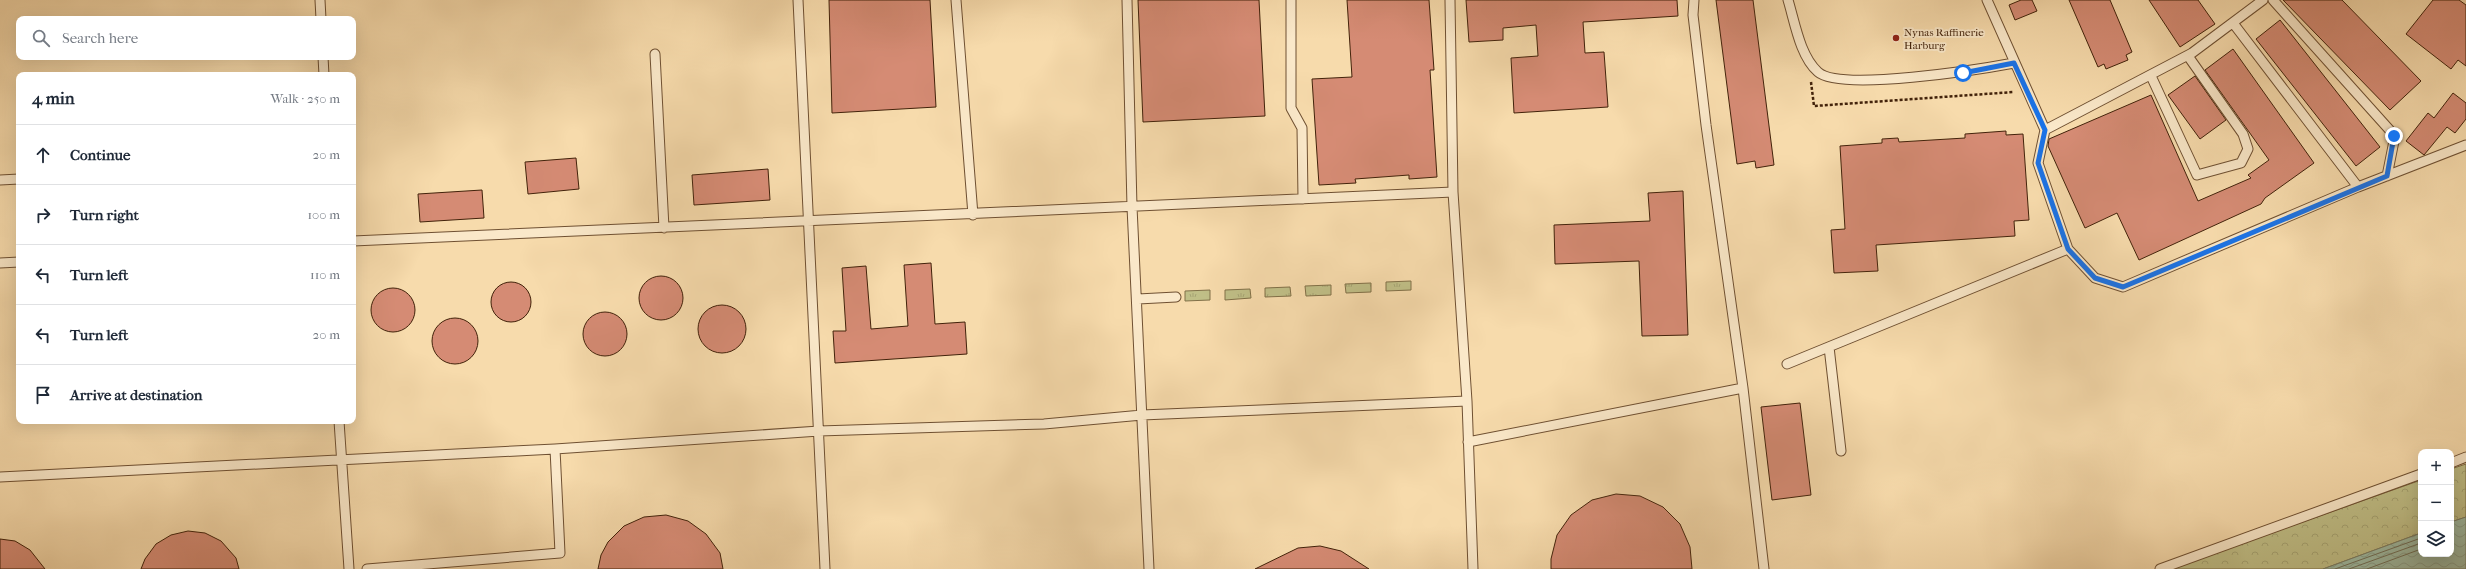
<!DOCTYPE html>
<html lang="en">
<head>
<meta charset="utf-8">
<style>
	:root { --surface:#fff; --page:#f2f2f3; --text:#1f2937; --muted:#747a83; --line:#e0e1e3 }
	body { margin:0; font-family:"IM FELL French Canon",serif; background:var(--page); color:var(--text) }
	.controls { position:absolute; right:12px; bottom:12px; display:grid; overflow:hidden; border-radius:8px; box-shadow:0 4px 16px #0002 }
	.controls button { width:36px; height:36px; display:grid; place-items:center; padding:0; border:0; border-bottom:1px solid var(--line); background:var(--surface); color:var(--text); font:20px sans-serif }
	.stop { position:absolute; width:12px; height:12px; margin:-9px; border:3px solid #1a73e8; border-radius:50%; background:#fff }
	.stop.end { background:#1a73e8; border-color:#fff; box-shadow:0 1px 4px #0008 }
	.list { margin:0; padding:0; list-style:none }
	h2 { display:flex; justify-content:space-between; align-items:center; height:52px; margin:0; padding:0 16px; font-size:17px }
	h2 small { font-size:13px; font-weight:400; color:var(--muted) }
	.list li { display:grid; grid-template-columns:26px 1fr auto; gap:12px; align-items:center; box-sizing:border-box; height:60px; padding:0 16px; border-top:1px solid var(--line) }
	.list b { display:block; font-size:15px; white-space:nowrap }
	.list em { font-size:13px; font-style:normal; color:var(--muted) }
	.icon { flex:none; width:22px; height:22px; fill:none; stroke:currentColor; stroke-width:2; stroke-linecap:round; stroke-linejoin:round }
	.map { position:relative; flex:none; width:2466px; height:569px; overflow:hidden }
	.search { position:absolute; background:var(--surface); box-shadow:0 4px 16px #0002; left:16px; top:16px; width:340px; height:44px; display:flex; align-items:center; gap:10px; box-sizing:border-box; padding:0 14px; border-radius:8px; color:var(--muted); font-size:15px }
	.panel { position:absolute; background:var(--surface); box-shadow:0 4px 16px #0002; left:16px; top:72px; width:340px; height:352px; border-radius:8px }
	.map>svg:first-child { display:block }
	.grass { fill:url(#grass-tufts); stroke:#817048 }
	.forest { fill:url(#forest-crowns); stroke:#817048 }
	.water { fill:url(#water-waves); stroke:#797e67 }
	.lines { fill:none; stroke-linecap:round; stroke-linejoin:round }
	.shore { stroke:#706f58; stroke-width:1 }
	.building { fill:#d58b74; stroke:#42220a }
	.service-casing { stroke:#6f5032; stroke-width:11 }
	.path { stroke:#42220a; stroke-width:2.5; stroke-dasharray:3 2; stroke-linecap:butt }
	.service { stroke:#fae8c9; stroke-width:9 }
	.route { stroke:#1a73e8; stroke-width:5 }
	.poi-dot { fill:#8f2418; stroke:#fae8c9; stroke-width:1.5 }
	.labels { text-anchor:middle; stroke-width:3.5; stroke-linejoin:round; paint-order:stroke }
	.poi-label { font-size:11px; fill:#42220a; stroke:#fae8c9; text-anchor:start }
</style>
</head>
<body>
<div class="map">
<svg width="2466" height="569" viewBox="0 0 2466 569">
	<defs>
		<pattern id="grass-tufts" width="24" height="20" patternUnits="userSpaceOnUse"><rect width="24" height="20" fill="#c0bf87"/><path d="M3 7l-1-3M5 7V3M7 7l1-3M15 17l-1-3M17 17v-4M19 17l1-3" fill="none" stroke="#a6a473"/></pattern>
		<pattern id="forest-crowns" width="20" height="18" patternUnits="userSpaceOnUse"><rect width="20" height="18" fill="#c0bf87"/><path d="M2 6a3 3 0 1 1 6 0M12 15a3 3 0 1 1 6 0" fill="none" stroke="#a6a473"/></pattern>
		<pattern id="water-waves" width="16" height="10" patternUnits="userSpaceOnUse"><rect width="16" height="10" fill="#9ebca5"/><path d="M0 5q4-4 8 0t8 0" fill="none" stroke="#89a18d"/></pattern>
	</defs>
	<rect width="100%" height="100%" fill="#f7dbac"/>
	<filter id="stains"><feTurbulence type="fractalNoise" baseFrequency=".005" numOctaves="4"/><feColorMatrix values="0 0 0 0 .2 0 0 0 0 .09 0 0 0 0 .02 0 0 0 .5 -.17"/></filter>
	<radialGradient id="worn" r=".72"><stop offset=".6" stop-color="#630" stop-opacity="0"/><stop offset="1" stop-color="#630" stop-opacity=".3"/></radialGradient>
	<path class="grass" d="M1411,281v9l-25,1v-9z
		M1371,283v9l-25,1 -1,-9z
		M1331,285v10l-25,1 -1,-10z
		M1290,287l1,9 -26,1v-9z
		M1250,289l1,9 -26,2v-10z
		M1210,290v10l-25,1v-10z"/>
	<path class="forest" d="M2466,464v53l-15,5v-53z
		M2421,480v53l-98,36h-153z"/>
	<path class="water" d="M2466,517v52h-143l98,-36v21h30v-32z"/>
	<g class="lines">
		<path class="shore" d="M2335,569l86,-31
			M2349,569l72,-26
			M2367,569l54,-20"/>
	</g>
	<path class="building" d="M829,0h101l6,107 -104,6z
		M1138,0h121l6,116 -122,6z
		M1347,0h82l5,70h-4l7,107 -28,2v-4l-54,4 1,4 -37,2 -7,-106 40,-2z
		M1466,0h211l1,16 -95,6 2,31 19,-1 4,55 -94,6 -3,-55 27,-2 -2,-31 -33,3v12l-34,2z
		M1716,0h37l21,165 -18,3 -1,-7 -18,3z
		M2021,0h11l5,11 -22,9 -6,-15z
		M2069,0h41l22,52 -6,3 2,5 -22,9 -2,-5 -6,3z
		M2149,0h49l17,24 -35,23z
		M2283,0h59l79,81 -31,29z
		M2433,0h26l7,5v61l-8,-6 -7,9 -45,-35z
		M2280,20l100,127 -24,19 -100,-127z
		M2233,49l81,114 -49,35 -4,6 -122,56 -22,-47 -32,15 -37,-82 1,-7 102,-44 47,106 53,-23 -3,-3 21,-15 -64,-90z
		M2195,76l31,44 -26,19 -32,-44z
		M2453,93l13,10v16l-11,14 -8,-6 -23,28 -18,-14 22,-28 6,5z
		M2006,131v4l17,-1 6,86 -15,1 1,15 -139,9 2,26 -44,2 -3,-43 14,-1 -5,-83 42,-3v-4l16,-1 1,4 66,-4v-4z
		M576,158l3,31 -51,5 -3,-32z
		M768,169l2,31 -76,5 -2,-30z
		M482,190l2,28 -64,4 -2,-28z
		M1683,191l5,144 -46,1 -3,-75 -84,3 -1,-39 96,-4 -2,-28z
		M931,263l4,61 30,-2 2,32 -132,9 -2,-32h13l-4,-63 24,-2 5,63 37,-3 -4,-61z
		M639 298a22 22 0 1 1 44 0a22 22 0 1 1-44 0Z
		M491 302a20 20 0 1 1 40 0a20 20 0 1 1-40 0Z
		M371 310a22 22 0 1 1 44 0a22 22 0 1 1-44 0Z
		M698 329a24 24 0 1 1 48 0a24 24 0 1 1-48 0Z
		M583 334a22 22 0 1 1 44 0a22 22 0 1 1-44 0Z
		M432 341a23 23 0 1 1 46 0a23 23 0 1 1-46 0Z
		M1800,403l11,92 -39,5 -11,-93z
		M1616,494l24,2 23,11 17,17 10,23 2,22h-141v-10l6,-24 14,-20 21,-15z
		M666,515l22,6 18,13 14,19 3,16h-125l3,-14 7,-13 16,-16 20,-9z
		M188,531l17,2 16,8 15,17 3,11h-98l4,-10 11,-15 15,-9z
		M0,539l15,2 15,9 15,19h-45z
		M1320,546l21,5 28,18h-114l43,-21z"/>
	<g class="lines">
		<g class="service-casing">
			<path id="service" d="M320,0l1,19
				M798,0l27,569
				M956,0l17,215
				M1127,0l5,207 17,362
				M1291,0v108l11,20 1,71
				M1450,0l3,192 14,209 6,168
				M1694,0l-1,15 13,110 37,263 21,181
				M1788,0c7,23 12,56 30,72 22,20 164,-3 196,-9
				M1987,0l58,130 -7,33 30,86
				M2273,0l122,136 -8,40
				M2233,23l125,164
				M655,54l9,174
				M323,57l1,18
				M2151,76l46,99 44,-12 7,-14 -5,-15 -55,-78
				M2045,130l147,-77 71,-53
				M0,180l19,-1
				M353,241l1100,-49
				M0,263l19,-1
				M1138,299l38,-2
				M1829,347l12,104
				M1787,364l281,-115 27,29 28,9 235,-100 108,-42
				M339,421l10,148
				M1468,442l275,-54
				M2451,463l15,-6
				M0,477l555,-28 264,-18 225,-7 98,-9 325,-14
				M367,569l193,-16 -5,-104
				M2160,569l261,-95"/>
		</g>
		<path class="path" d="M1811,82l3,24 200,-14"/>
		<use href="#service" class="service"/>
	</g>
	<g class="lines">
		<path class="route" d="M1963,73l51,-10 31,67 -7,33 30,86 27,29 28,9 264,-111 7,-40"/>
	</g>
	<circle class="poi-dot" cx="1896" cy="38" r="4"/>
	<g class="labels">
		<g class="poi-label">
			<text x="1904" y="36">Nynas Raffinerie<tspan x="1904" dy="13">Harburg</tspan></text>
		</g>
	</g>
	<rect width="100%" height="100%" filter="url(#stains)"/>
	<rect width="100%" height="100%" fill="url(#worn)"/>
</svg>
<div class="controls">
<button>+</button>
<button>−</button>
<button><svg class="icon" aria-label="layers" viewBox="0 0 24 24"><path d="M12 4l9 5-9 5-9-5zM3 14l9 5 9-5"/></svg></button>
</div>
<div class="stop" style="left:1963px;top:73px"></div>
<div class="stop end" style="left:2394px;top:136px"></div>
<div class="search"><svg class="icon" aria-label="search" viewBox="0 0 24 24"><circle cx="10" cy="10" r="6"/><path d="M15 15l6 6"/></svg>Search here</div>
<section class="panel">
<h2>4 min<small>Walk · 250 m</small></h2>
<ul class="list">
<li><svg class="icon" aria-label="ahead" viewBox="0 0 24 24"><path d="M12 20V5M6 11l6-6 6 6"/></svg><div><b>Continue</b></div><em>20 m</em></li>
<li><svg class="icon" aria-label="right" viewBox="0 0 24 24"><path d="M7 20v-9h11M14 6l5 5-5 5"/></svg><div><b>Turn right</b></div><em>100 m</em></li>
<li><svg class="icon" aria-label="left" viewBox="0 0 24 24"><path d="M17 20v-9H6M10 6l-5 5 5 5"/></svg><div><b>Turn left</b></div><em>110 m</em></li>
<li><svg class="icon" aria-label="left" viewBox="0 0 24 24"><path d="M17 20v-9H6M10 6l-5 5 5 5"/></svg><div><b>Turn left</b></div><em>20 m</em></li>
<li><svg class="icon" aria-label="arrive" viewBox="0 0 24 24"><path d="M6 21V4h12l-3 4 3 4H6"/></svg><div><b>Arrive at destination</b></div></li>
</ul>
</section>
</div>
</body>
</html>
